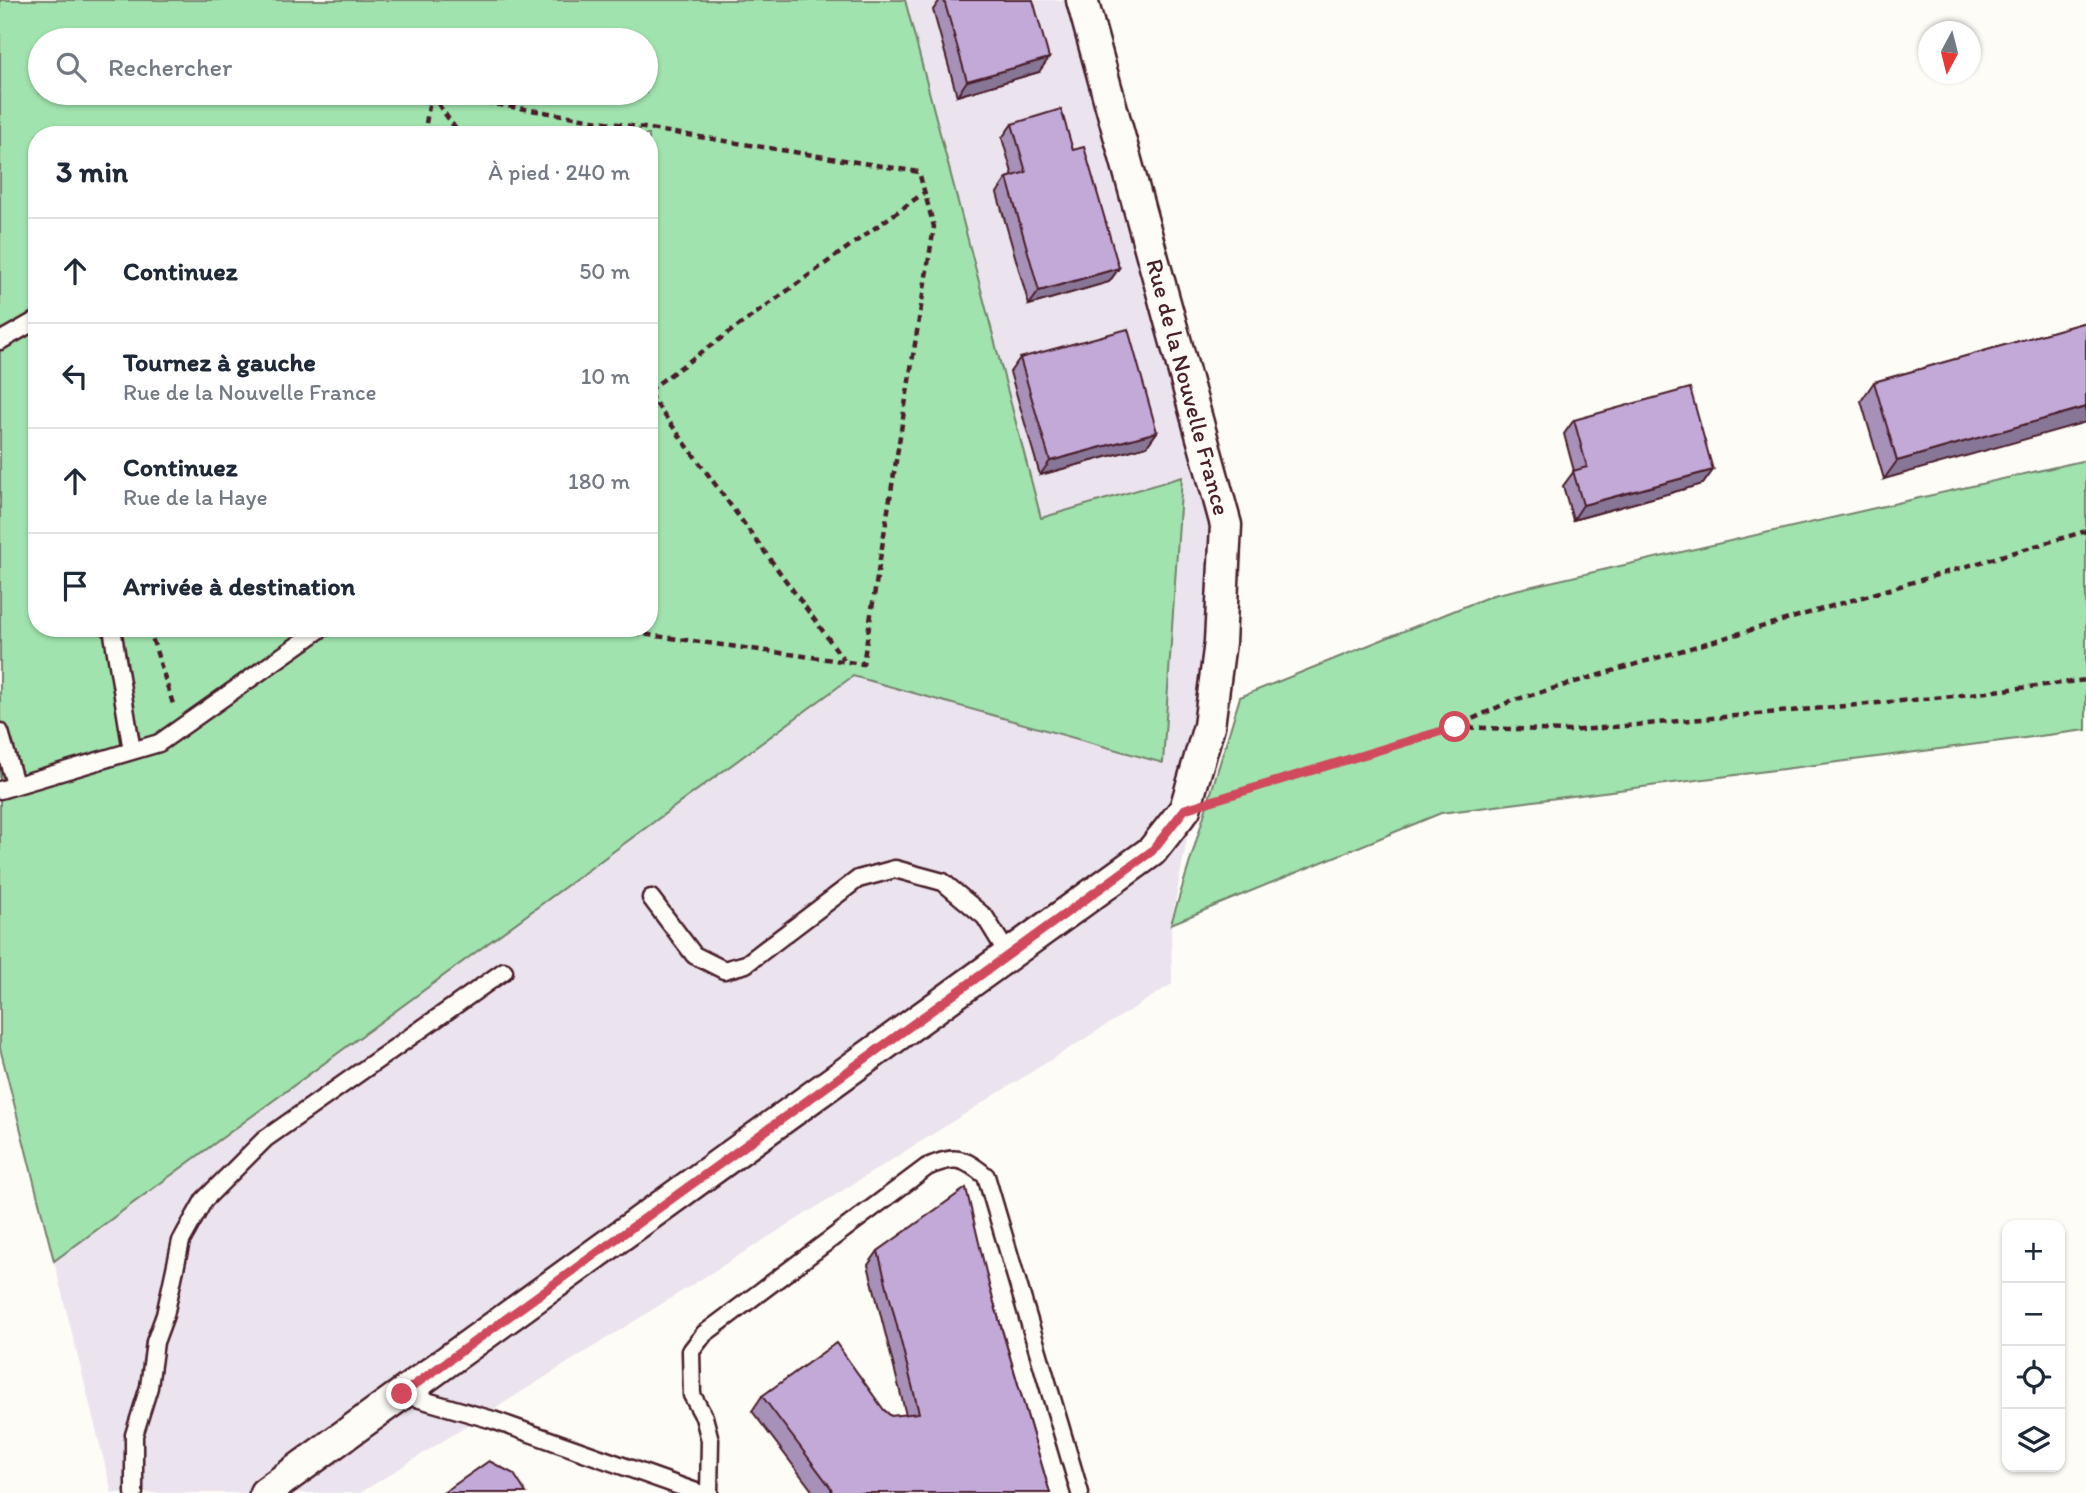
<!DOCTYPE html>
<html lang="fr">
<head>
<meta charset="utf-8">
<style>
	:root { --surface:#fff; --page:#f6f6f7; --text:#1f2937; --muted:#747a83; --line:#e0e1e3 }
	body { margin:0; font-family:Itim,sans-serif; background:var(--page); color:var(--text) }
	.controls { position:absolute; right:21px; bottom:21px; display:grid; overflow:hidden; border-radius:14px; box-shadow:0 2px 5px #0004 }
	.controls button { width:63px; height:63px; display:grid; place-items:center; padding:0; border:0; border-bottom:2px solid var(--line); background:var(--surface); color:var(--text); font:35px sans-serif }
	.compass { position:absolute; left:1918px; top:21px; width:63px; height:63px; border-radius:50%; background:var(--surface); box-shadow:0 2px 5px #0004; rotate:187deg }
	.stop { position:absolute; width:21px; height:21px; margin:-16px; border:5px solid #d1495b; border-radius:50%; background:#fff }
	.stop.end { background:#d1495b; border-color:#fff; box-shadow:0 2px 7px #0008 }
	.list { margin:0; padding:0; list-style:none }
	h2 { display:flex; justify-content:space-between; align-items:center; height:91px; margin:0; padding:0 28px; font-size:30px }
	h2 small { font-size:23px; font-weight:400; color:var(--muted) }
	.list li { display:grid; grid-template-columns:46px 1fr auto; gap:21px; align-items:center; box-sizing:border-box; height:105px; padding:0 28px; border-top:2px solid var(--line) }
	.list b { display:block; font-size:26px; white-space:nowrap }
	.list p { margin:0; font-size:23px; white-space:nowrap; color:var(--muted) }
	.list em { font-size:23px; font-style:normal; color:var(--muted) }
	.icon { flex:none; width:38px; height:38px; fill:none; stroke:currentColor; stroke-width:2; stroke-linecap:round; stroke-linejoin:round }
	.map { position:relative; flex:none; width:2086px; height:1493px; overflow:hidden }
	.search { position:absolute; background:var(--surface); box-shadow:0 2px 5px #0004; left:28px; top:28px; width:630px; height:77px; display:flex; align-items:center; gap:18px; box-sizing:border-box; padding:0 24px; border-radius:38px; color:var(--muted); font-size:26px }
	.panel { position:absolute; background:var(--surface); box-shadow:0 2px 5px #0004; left:28px; top:126px; width:630px; height:511px; border-radius:28px }
	.map>svg:first-child { display:block }
	.built { fill:#ebe3ed }
	.green { fill:#a0e3ae; stroke:#75816c; stroke-width:2; fill-rule:evenodd }
	.lines { fill:none; stroke-linecap:round; stroke-linejoin:round }
	.service-casing { stroke:#4a1f2b; stroke-width:21 }
	.minor-casing { stroke:#4a1f2b; stroke-width:35 }
	.path { stroke:#4a1f2b; stroke-width:4.5; stroke-dasharray:7 5; stroke-linecap:butt }
	.service { stroke:#fdfcf7; stroke-width:16 }
	.minor { stroke:#fdfcf7; stroke-width:30 }
	.wall { fill:#a791b9; stroke:#4a1f2b; stroke-width:2 }
	.shaded-wall { fill:#887696; stroke:#4a1f2b; stroke-width:2 }
	.building { fill:#c2a9d7; stroke:#4a1f2b; stroke-width:2 }
	.route { stroke:#d1495b; stroke-width:9 }
	.labels { text-anchor:middle; stroke-width:7; stroke-linejoin:round; paint-order:stroke }
	.street-label { font-size:24px; fill:#4a1f2b; stroke:#fdfcf7 }
</style>
</head>
<body>
<div class="map">
<svg width="2086" height="1493" viewBox="0 0 2086 1493">
	<rect width="100%" height="100%" fill="#fdfcf7"/>
	<filter id="ink" filterUnits="userSpaceOnUse"><feTurbulence type="fractalNoise" baseFrequency=".0143" numOctaves="2"/><feDisplacementMap in="SourceGraphic" scale="14" xChannelSelector="R" yChannelSelector="G"/><feConvolveMatrix kernelMatrix="1 2 1 2 8 2 1 2 1" color-interpolation-filters="sRGB"/></filter>
	<g filter="url(#ink)">
		<path class="built" d="M905,0h168l165,565 -67,359 1,60 -812,509h-248l-58,-232 799,-585 309,86 19,-284 -140,41z"/>
		<path class="green" d="M0,0h905l136,518 141,-41 -19,286 -310,-87 -799,585 -54,-213zM40,40h606v53h-606zM37,135h612v493h-612z
			M2086,460v270l-645,83 -270,111 69,-227 253,-102z"/>
		<g class="lines">
			<g class="service-casing">
				<path id="service" d="M0,341l37,-21
					M112,628l20,123
					M0,732l15,52
					M0,790l159,-47 163,-115
					M651,898l43,57 30,15 22,-6 112,-85 37,-10 48,13 42,35 24,39
					M402,1394l91,26 206,73
					M134,1493v-58l15,-48 6,-45 10,-27 16,-74 23,-41 61,-61 239,-168
					M709,1493l1,-53 -6,-23 -12,-22 -1,-44 13,-17 223,-167c28,-12 36,-10 59,9l94,317"/>
			</g>
			<g class="minor-casing">
				<path id="minor" d="M265,1493l887,-642 33,-42 24,-83 11,-84 6,-117 -144,-525"/>
			</g>
			<path class="path" d="M431,94l29,41
				M424,135l7,-41 488,78 15,55 -71,437 -266,-36
				M649,390l276,-198
				M649,394l195,266
				M149,628l24,76
				M1456,727l113,4 376,-34 141,-17
				M1221,798l234,-71 56,-26 575,-170"/>
			<use href="#service" class="service"/>
			<use href="#minor" class="minor"/>
		</g>
		<path class="wall" d="M940,0h4l95,72 -82,24 -24,-86z
			M1012,124l61,26 46,118 -10,14 -80,23 -32,-112 10,-15 6,-2 -11,-38z
			M2086,322l-202,157 -23,-78 13,-19z
			M1020,358l137,74 -10,14 -107,29 -30,-103z
			M1574,420l139,50 -10,14 -130,36 -10,-34 11,-15 -10,-37z
			M878,1251l112,38 60,204h-236l-62,-82 10,-15 122,14 7,6 15,-1 -38,-150z"/>
		<path class="shaded-wall" d="M1049,58l-10,14 -82,24 10,-15z
			M1119,268l-10,14 -80,23 10,-14z
			M2086,407v15l-202,57 13,-18z
			M1157,432l-10,14 -107,29 10,-14z
			M1713,470l-10,14 -130,36 10,-15z"/>
		<path class="building" d="M944,0h89l16,58 -82,23z
			M1061,109l12,41 11,-3 35,121 -80,23 -32,-113 19,-6 -14,-48z
			M2086,322v85l-189,54 -23,-79z
			M1128,329l29,103 -107,29 -30,-103z
			M1690,388l23,82 -130,35 -10,-34 14,-4 -13,-47z
			M966,1188l24,101 60,204h-218l-1,-5 -69,-92 74,-53 48,67 7,6 28,-3 -41,-162z
			M489,1461l25,13 12,19h-83z"/>
	</g>
	<g class="lines" filter="url(#ink)">
		<path class="route" d="M402,1394l750,-543 33,-42 270,-82"/>
	</g>
	<g class="labels">
		<g class="street-label">
			<text transform="translate(1188 387) rotate(75)" y="8">Rue de la Nouvelle France</text>
		</g>
	</g>
</svg>
<div class="controls">
<button>+</button>
<button>−</button>
<button><svg class="icon" aria-label="locate" viewBox="0 0 24 24"><circle cx="12" cy="12" r="6"/><path d="M12 2v4M12 18v4M2 12h4M18 12h4"/></svg></button>
<button><svg class="icon" aria-label="layers" viewBox="0 0 24 24"><path d="M12 4l9 5-9 5-9-5zM3 14l9 5 9-5"/></svg></button>
</div>
<svg class="compass" viewBox="-18 -18 36 36"><path d="M0-13l5 13h-10z" fill="#e53935"/><path d="M0 13l5-13h-10z" fill="#747a83"/></svg>
<div class="stop" style="left:1455px;top:727px"></div>
<div class="stop end" style="left:402px;top:1394px"></div>
<div class="search"><svg class="icon" aria-label="search" viewBox="0 0 24 24"><circle cx="10" cy="10" r="6"/><path d="M15 15l6 6"/></svg>Rechercher</div>
<section class="panel">
<h2>3 min<small>À pied · 240 m</small></h2>
<ul class="list">
<li><svg class="icon" aria-label="ahead" viewBox="0 0 24 24"><path d="M12 20V5M6 11l6-6 6 6"/></svg><div><b>Continuez</b></div><em>50 m</em></li>
<li><svg class="icon" aria-label="left" viewBox="0 0 24 24"><path d="M17 20v-9H6M10 6l-5 5 5 5"/></svg><div><b>Tournez à gauche</b><p>Rue de la Nouvelle France</p></div><em>10 m</em></li>
<li><svg class="icon" aria-label="ahead" viewBox="0 0 24 24"><path d="M12 20V5M6 11l6-6 6 6"/></svg><div><b>Continuez</b><p>Rue de la Haye</p></div><em>180 m</em></li>
<li><svg class="icon" aria-label="arrive" viewBox="0 0 24 24"><path d="M6 21V4h12l-3 4 3 4H6"/></svg><div><b>Arrivée à destination</b></div></li>
</ul>
</section>
</div>
</body>
</html>
